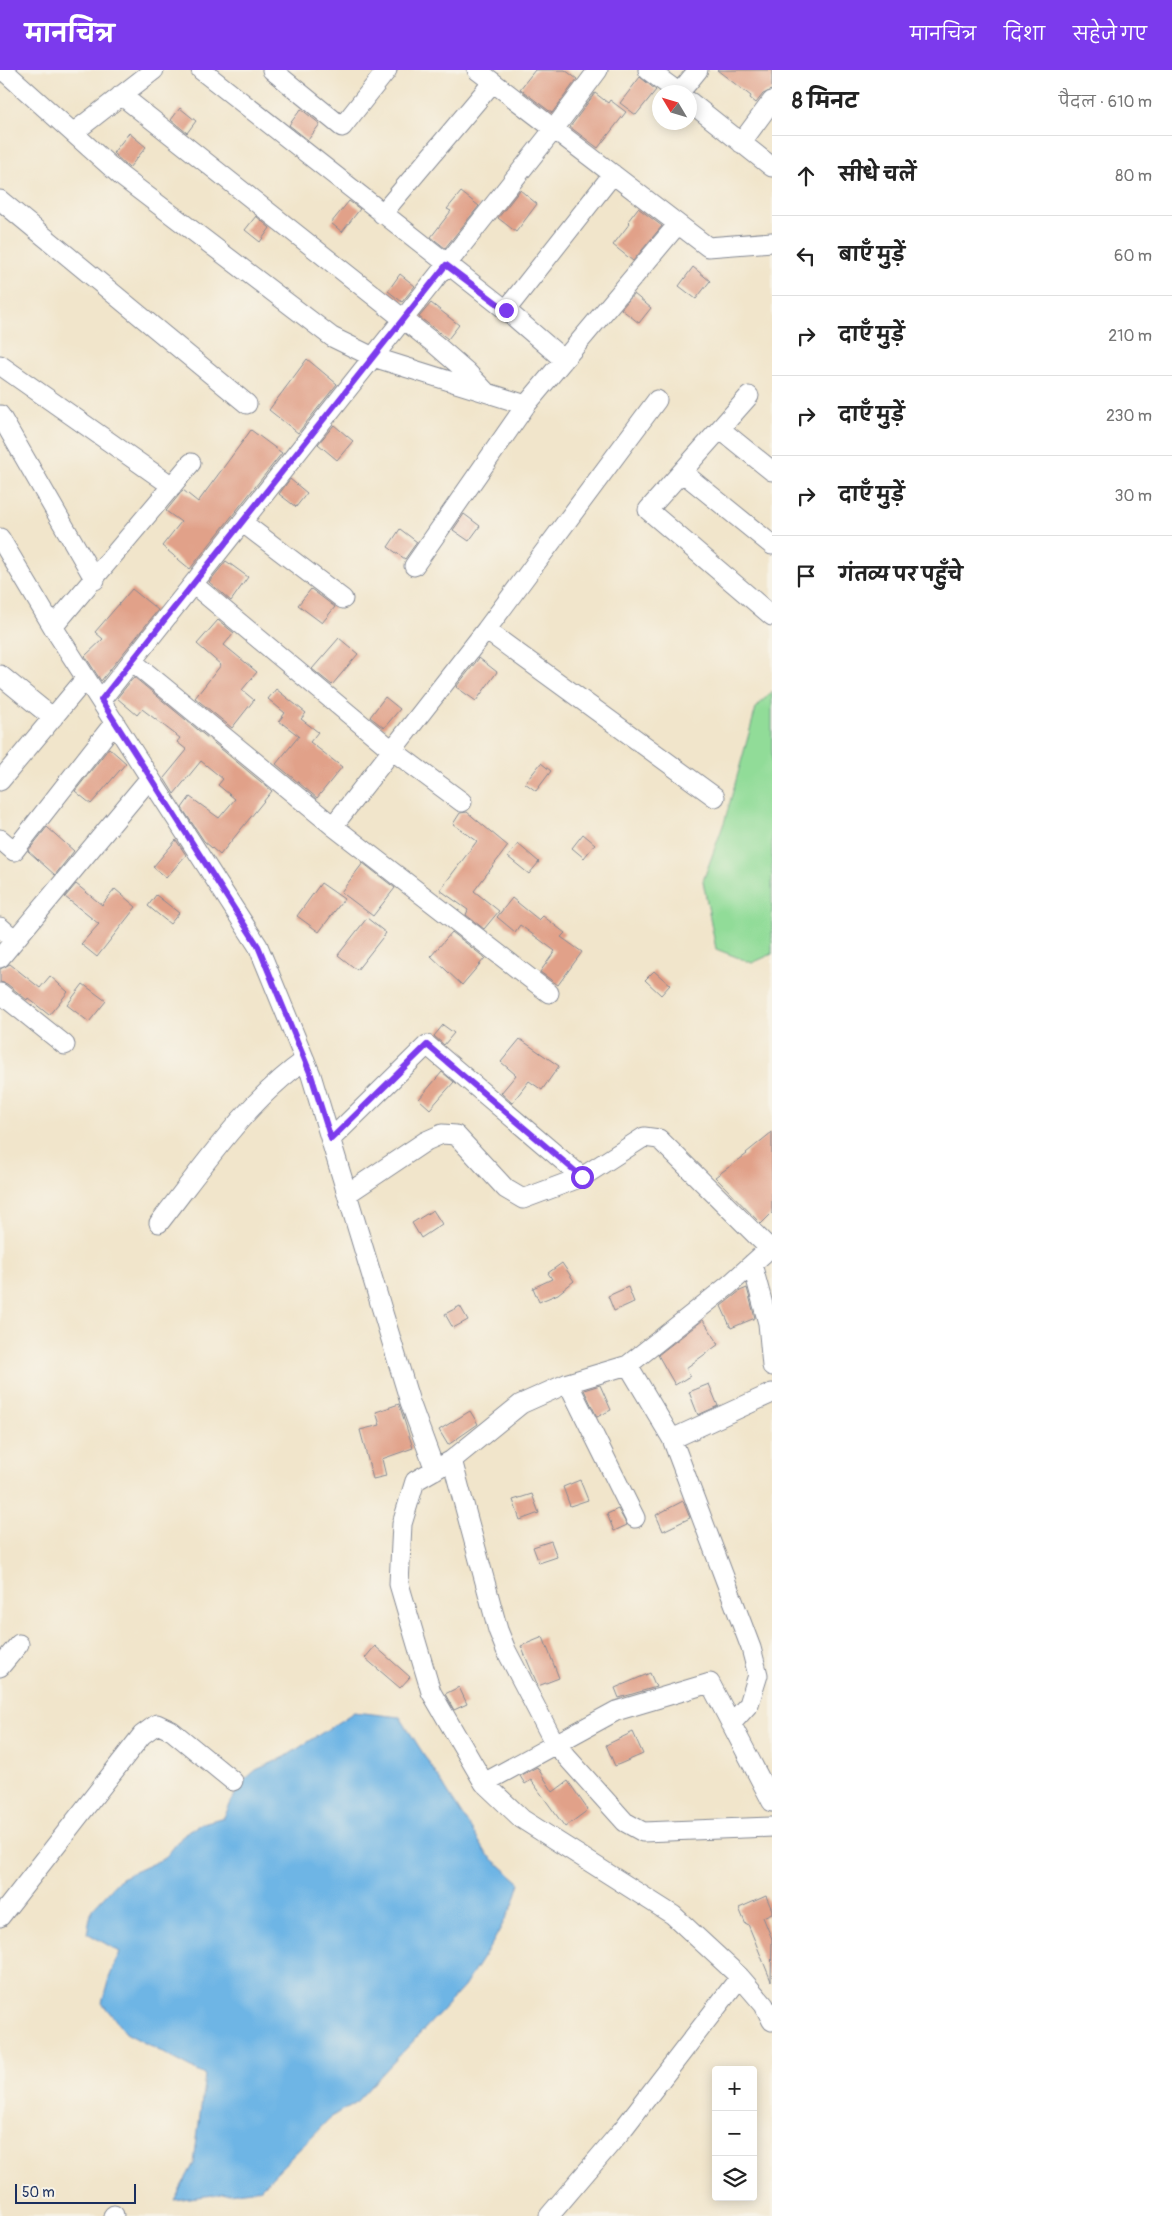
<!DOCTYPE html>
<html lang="hi">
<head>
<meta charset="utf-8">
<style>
	:root { --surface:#fff; --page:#f2f2f2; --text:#222; --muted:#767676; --line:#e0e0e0; --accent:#7c3aed }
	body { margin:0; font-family:Pangolin,"Playpen Sans Deva",sans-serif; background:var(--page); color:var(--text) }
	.controls { position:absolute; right:15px; bottom:15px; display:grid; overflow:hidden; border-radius:5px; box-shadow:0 2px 12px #0003 }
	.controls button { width:45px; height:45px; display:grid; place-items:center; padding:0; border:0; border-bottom:1px solid var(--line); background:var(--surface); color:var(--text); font:25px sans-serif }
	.compass { position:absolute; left:652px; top:15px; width:45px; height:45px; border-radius:50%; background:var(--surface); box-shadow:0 2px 12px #0003; rotate:308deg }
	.scale { position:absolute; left:15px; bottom:12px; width:121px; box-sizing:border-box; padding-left:5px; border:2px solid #1b2f5e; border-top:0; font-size:14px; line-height:18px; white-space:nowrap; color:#1b2f5e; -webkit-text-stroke:4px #f7f3e8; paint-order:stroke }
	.stop { position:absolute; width:15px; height:15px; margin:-11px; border:4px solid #7c3aed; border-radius:50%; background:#fff }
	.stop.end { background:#7c3aed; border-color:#fff; box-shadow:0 1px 5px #0008 }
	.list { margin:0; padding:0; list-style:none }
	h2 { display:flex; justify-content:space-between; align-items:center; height:65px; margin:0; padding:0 20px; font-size:21px }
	h2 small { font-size:16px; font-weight:400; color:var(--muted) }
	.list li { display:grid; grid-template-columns:32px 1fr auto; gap:15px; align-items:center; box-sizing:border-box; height:80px; padding:0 20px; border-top:1px solid var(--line) }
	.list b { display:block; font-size:19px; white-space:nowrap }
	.list em { font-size:16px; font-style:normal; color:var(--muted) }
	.icon { flex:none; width:28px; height:28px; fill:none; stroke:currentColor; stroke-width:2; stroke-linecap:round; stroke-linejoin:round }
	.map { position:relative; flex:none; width:772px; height:2146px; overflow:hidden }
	header { display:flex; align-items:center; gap:30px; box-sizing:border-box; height:70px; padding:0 25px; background:var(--accent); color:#fff }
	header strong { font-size:24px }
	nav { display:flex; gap:28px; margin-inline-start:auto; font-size:18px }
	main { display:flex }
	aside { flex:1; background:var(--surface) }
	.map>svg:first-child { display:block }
	.green { fill:#91dc98; stroke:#56867b }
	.water { fill:#6eb5e5; stroke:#4472a2 }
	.building { fill:#e1a189 }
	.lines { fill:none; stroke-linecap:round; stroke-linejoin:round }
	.minor-casing { stroke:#868a94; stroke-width:21 }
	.minor { stroke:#fff; stroke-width:19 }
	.route { stroke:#7c3aed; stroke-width:6 }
</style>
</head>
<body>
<header>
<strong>मानचित्र</strong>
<nav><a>मानचित्र</a><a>दिशा</a><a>सहेजे गए</a></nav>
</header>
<main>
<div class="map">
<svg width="772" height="2146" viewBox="0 0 772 2146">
	<rect width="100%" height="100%" fill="#f7f3e8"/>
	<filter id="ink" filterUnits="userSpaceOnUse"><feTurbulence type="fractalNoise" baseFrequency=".02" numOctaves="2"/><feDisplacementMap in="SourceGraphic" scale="10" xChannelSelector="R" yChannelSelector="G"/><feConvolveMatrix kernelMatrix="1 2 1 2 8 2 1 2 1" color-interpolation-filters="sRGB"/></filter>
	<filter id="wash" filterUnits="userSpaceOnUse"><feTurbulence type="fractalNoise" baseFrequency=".0096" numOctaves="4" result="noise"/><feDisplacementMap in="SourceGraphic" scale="20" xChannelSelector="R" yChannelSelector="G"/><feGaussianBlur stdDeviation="1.12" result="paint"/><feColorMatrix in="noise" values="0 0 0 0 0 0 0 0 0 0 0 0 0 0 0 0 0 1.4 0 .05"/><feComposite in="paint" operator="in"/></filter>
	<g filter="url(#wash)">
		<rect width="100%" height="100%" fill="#f1e5cb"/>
		<path class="green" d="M772,621v263l-20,9 -36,-14 -13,-68 22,-61 31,-112z"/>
		<path class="water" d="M354,1642l46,5 87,137 33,29 -7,22 -20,37 -29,45 -109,116 -25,15 -70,71 -86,11 20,-37 11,-88 -79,-42 -24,-30 7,-25 11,-26 -33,-19 5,-24 29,-31 44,-20 20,-25 18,-10 21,-6 16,-33 16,-14 29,-13z"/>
		<g id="blocks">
			<path class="building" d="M535,0h30l12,9 -25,34 -32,-24z
				M717,0h55v20l-9,4 -7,9 -6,-5 1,-2z
				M640,7l16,13 -20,25 -16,-12z
				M595,23l13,10 2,-3 16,12 -28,36 -28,-21z
				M180,38l16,13 -9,12 -16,-13z
				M301,39l19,15 -12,16 -19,-15z
				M129,63l17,14 -17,21 -16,-15z
				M520,120l17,14 -21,28 -18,-14z
				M461,122l18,14 -34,42 -14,-11 20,-26 -4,-2z
				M349,131l11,8 -18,23 -11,-9z
				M638,138l24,18 -29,35 -20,-16 17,-22 -2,-2z
				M256,146l14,12 -10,14 -15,-12z
				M693,197l17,14 -14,18 -17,-13z
				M400,204l15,12 -13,16 -14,-11z
				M634,224l17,14 -12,15 -18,-14z
				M431,233l28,22 -11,14 -29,-22z
				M307,289l30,25 -39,49 -29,-23z
				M334,355l19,16 -16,19 -19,-16z
				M251,360l31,23 -92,116 -28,-23 19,-24 -15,-11 17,-21 15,12z
				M290,409l17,14 -11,14 -17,-13z
				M464,444l16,12 -11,15 -16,-11z
				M400,459l17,13 -12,17 -17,-12z
				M226,491l22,16 -17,24 -22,-19z
				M132,519l26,21 -57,71 -16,-25 18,-17 -8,-7z
				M311,519l24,18 -13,16 -24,-18z
				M218,550l16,13 -10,12 33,27 -15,18 12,10 -22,28 -37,-30 26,-33 -24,-21z
				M339,568l19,16 -26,31 -20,-16z
				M479,588l18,14 -21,29 -20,-14z
				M134,607l138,114 -52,64 -16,-14 -22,-33 8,-11 29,21 16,-19 -17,-14 5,-6 -22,-18 -27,33 -10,-16 23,-28 -10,-8 3,-4 -38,-29 -5,6 -20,-17z
				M276,619l30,24 -5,6 17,13 -8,10 32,25 -25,31 -41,-34 23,-28 -20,-15 6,-8 -17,-14z
				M385,627l15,12 -16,19 -14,-11z
				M109,678l17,15 -35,41 -16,-13z
				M541,693l10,8 -15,20 -11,-8z
				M467,742l41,34 -34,45 25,20 -15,18 -18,-14 2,-5 -28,-20 37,-49 -24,-17 7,-11z
				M47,757l27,24 -19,24 -27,-24z
				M583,764l12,10 -11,14 -12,-10z
				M176,770l10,15 -20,23 -13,-11z
				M518,774l21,18 -10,12 -21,-17z
				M363,793l32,25 -22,28 -32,-24z
				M321,813l23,16 -25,33 -22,-16z
				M76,814l26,21 13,-16 21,18 -39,50 -16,-13 18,-20 -34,-27z
				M156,825l23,18 -9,11 -22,-18z
				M512,828l27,22 4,-4 22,17 -4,4 21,15 -24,33 -18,-13 15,-21 -35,-26 -5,7 -18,-15z
				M367,848l19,15 -29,37 -19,-15z
				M452,862l33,26 -23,27 -31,-29z
				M10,894l30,24 10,-12 18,16 -19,23 -21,-17 -1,2 -20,-16 -7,-2v-13z
				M654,901l16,14 -9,10 -16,-15z
				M83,914l23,17 -17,21 -22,-17z
				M443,955l11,8 -10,12 -10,-9z
				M520,969l39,27 -17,24 -13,-9 -17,22 -11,-10 15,-18 -15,-13z
				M442,1002l12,10 -24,27 -11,-10z
				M772,1062v81l-11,11 -46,-47 32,-23 -1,-1z
				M433,1140l9,14 -21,14 -9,-15z
				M562,1193l12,18 -16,13 -19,8 -6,-14 19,-9 -4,-6z
				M628,1217l6,15 -20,9 -6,-15z
				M747,1218l8,30 -24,10 -10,-22 19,-15z
				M460,1236l8,14 -15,8 -8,-14z
				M703,1250l16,24 -33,24 4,8 -15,9 -17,-30z
				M709,1314l9,22 -20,9 -9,-23z
				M600,1315l11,25 -14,7 -13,-27z
				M399,1334l14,44 -31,11 4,17 -13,3 -13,-49 20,-5 -4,-13z
				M470,1341l8,13 -30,21 -9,-15z
				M580,1410l8,20 -18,6 -7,-19z
				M532,1424l7,19 -19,7 -7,-20z
				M683,1431l7,17 -27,13 -7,-16z
				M618,1439l9,16 -13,6 -7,-17z
				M551,1471l6,16 -18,6 -6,-16z
				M543,1567l16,41 -21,8 -17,-40z
				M375,1576l35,31 -10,11 -35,-30z
				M650,1603l6,14 -37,11 -4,-10z
				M459,1617l8,17 -13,6 -9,-16z
				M633,1662l10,22 -28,12 -9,-21z
				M537,1697l16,25 15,-11 20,29 -23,17 -34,-47 -6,4 -5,-8z
				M766,1826l6,14v3l-9,4 9,22 -1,42 -23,-57 -2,1 -7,-17z"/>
		</g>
	</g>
	<g filter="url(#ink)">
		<use href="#blocks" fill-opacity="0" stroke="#868a94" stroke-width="1"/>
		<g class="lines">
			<g class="minor-casing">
				<path id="minor" d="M3,0l118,106 211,161 41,20 153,48
					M201,0l305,240 58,50
					M272,0l70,57 45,-57
					M477,0l231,177 64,-5
					M648,0l30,22
					M680,22l18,-22
					M121,25l315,250 31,27 19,20
					M690,32l82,65
					M73,63l81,-63
					M741,73l31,-42
					M0,130l247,204
					M382,144l111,-132
					M506,240l107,-136
					M0,295l172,121
					M749,326l-101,114 124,106
					M0,345l95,165
					M720,359l52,42
					M682,402l90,73
					M242,452l101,77
					M0,468l53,89 205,319 53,129 99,327 25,68
					M414,496l112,-161 152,-181
					M193,514l199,166 70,52
					M53,557l138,-164
					M486,560l229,167
					M132,591l201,165 216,167
					M0,605l53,43
					M101,630l453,-571 44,-59
					M0,711l86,-103
					M333,756l153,-196 171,-230
					M0,769l14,12 101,-129
					M0,857l15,13
					M0,888l150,-180
					M0,923l65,52
					M331,1069l96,-94 155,132
					M347,1124l79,-53 16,-7 14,1 50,54 17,10 59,-22 62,-40 15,2 110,109
					M159,1153c43,-55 89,-123 146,-163
					M772,1176l-43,39 -101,80 -60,18 -47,21 -69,56 -37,21 -13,43 -3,60 32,108 53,91 38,36 151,96 67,62 24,28 8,16
					M752,1194l16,59 4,43
					M628,1295l44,74 79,209 7,27 -9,29 -18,20
					M568,1313l67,135
					M672,1369l100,-46
					M452,1390l46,170 8,20 49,94 70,78 18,10 129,-5
					M0,1597l19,-23
					M484,1713l132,-72 94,-28 62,119
					M0,1847l142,-182 15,-11 15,7 61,50
					M113,2146l1,-1
					M549,2146l74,-87 117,-152"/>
			</g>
			<use href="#minor" class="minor"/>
		</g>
	</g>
	<g class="lines" filter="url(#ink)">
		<path class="route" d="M506,240l-60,-45 -345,435 157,246 53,129 20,64 96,-94 155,132"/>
	</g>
</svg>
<div class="controls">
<button>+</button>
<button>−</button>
<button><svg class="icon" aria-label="layers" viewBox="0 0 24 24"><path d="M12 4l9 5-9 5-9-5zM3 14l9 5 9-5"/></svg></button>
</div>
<svg class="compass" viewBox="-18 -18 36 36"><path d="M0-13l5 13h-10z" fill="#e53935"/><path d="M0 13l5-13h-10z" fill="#767676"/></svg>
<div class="scale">50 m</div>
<div class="stop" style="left:582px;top:1107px"></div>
<div class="stop end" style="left:506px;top:240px"></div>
</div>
<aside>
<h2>8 मिनट<small>पैदल · 610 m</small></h2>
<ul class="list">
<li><svg class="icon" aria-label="ahead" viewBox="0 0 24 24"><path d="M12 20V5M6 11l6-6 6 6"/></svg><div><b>सीधे चलें</b></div><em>80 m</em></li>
<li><svg class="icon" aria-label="left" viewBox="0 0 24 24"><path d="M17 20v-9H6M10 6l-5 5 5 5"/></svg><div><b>बाएँ मुड़ें</b></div><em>60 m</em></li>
<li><svg class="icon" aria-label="right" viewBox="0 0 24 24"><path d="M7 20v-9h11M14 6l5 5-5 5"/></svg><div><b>दाएँ मुड़ें</b></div><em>210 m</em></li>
<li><svg class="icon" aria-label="right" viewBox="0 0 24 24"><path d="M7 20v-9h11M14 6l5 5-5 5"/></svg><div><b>दाएँ मुड़ें</b></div><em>230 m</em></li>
<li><svg class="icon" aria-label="right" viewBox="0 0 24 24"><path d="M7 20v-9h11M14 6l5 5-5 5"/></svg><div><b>दाएँ मुड़ें</b></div><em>30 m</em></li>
<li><svg class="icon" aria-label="arrive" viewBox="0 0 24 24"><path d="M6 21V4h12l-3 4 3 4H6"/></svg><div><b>गंतव्य पर पहुँचे</b></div></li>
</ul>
</aside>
</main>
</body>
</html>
